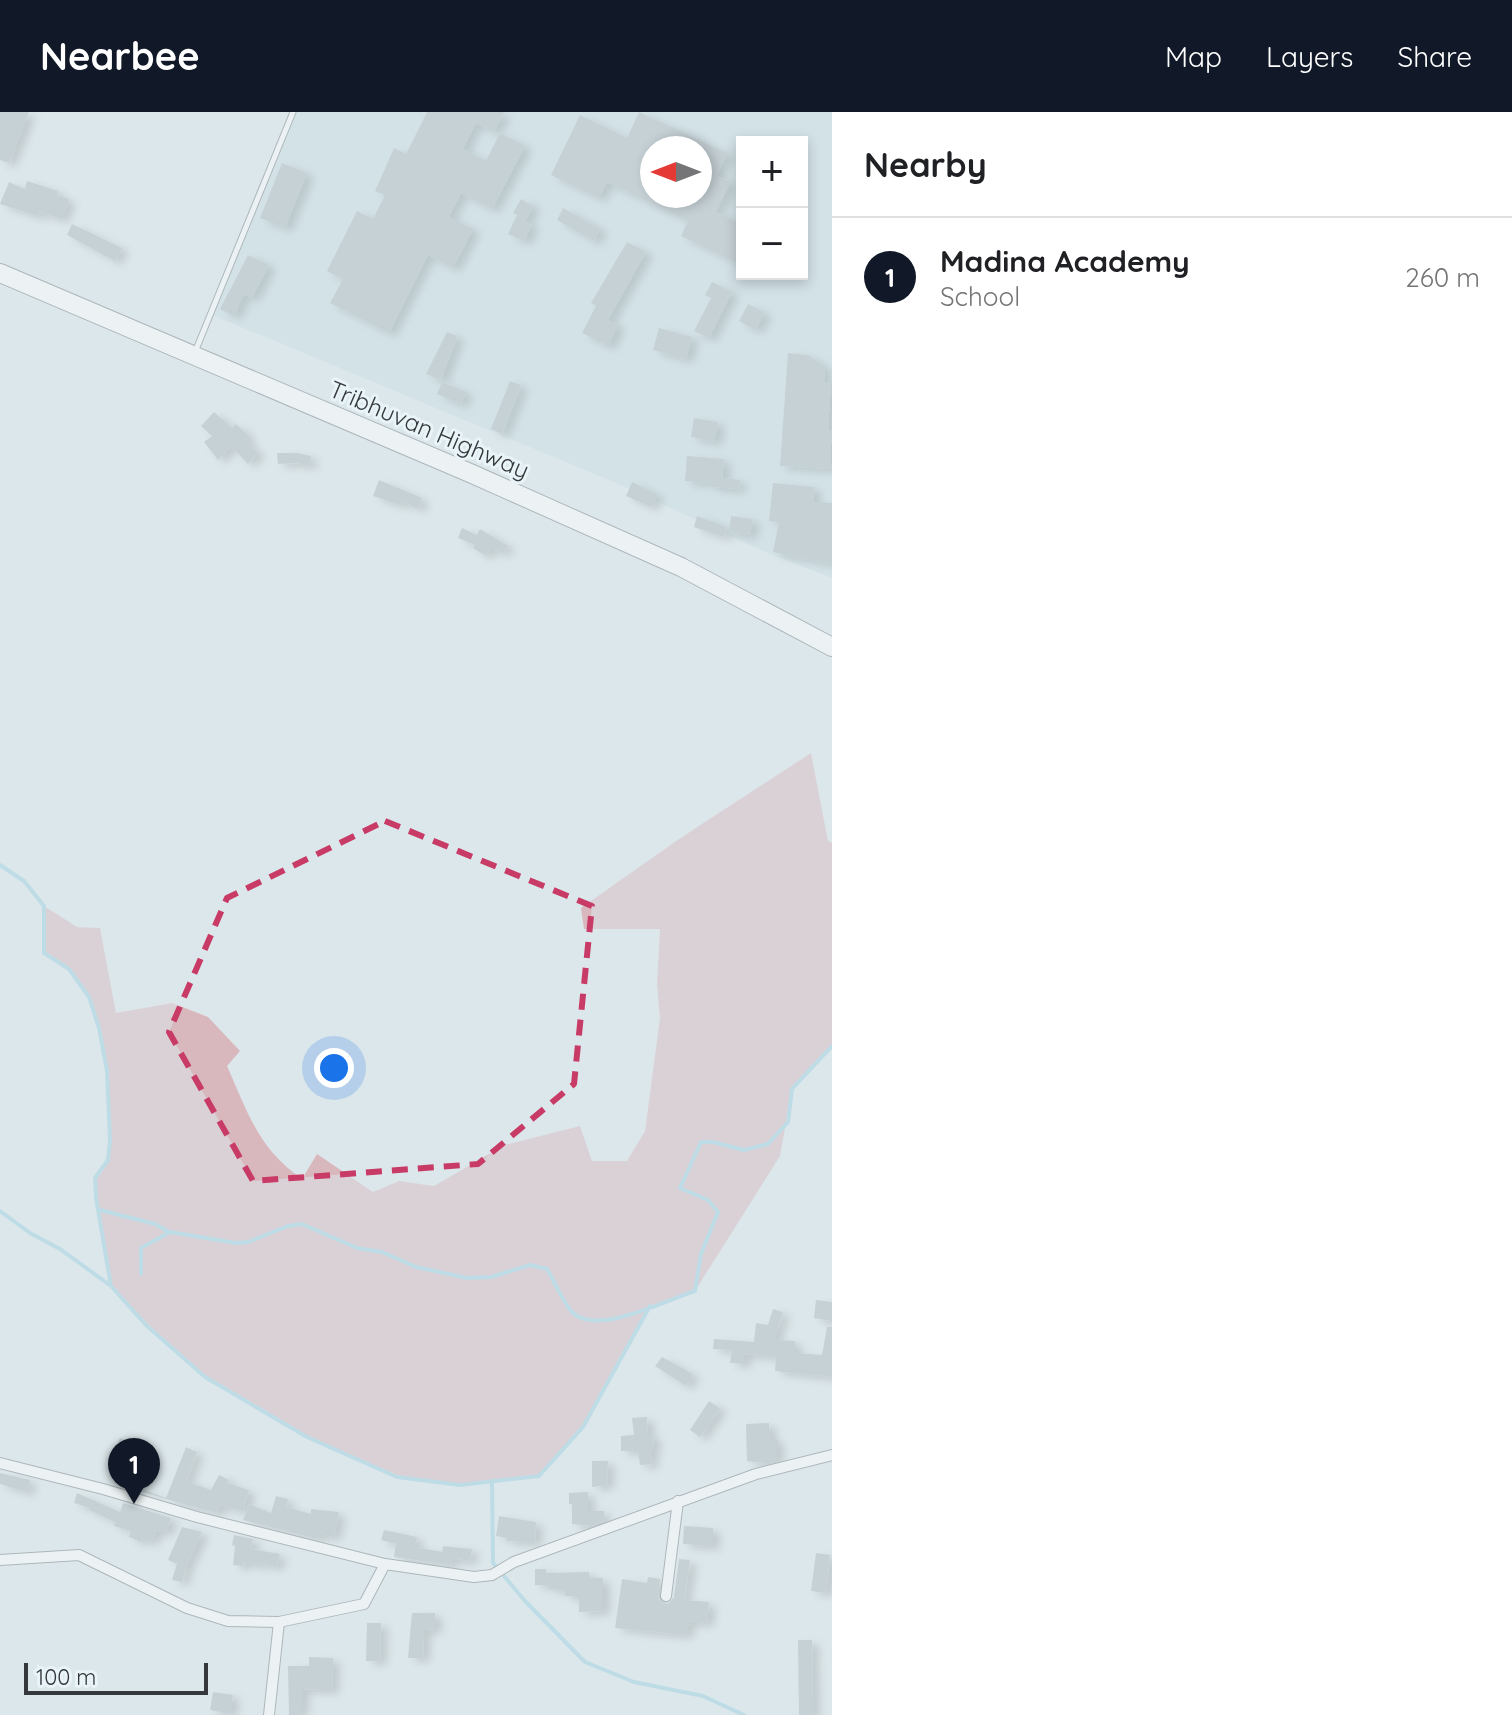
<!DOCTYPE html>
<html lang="en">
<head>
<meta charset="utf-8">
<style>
	:root { --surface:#fff; --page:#f2f2f2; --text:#202124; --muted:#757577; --line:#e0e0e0; --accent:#111827 }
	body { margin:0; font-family:Quicksand,sans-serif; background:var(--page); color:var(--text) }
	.controls { position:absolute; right:24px; top:24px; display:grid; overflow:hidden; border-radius:0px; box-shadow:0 4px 12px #0003 }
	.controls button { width:72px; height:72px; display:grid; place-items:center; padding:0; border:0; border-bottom:2px solid var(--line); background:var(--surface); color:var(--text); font:40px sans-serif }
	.compass { position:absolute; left:640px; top:24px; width:72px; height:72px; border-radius:50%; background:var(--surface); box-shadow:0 4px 12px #0003; rotate:270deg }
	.scale { position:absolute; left:24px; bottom:20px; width:184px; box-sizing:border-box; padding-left:8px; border:4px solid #35393b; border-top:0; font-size:22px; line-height:28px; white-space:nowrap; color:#35393b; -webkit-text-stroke:6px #e9f4f8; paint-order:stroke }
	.you { position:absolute; left:334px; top:956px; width:28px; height:28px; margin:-20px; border:6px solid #fff; border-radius:50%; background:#1a73e8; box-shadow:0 0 0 12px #1a73e833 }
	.badge { display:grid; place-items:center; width:52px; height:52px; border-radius:50%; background:var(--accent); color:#fff; font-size:26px; font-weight:700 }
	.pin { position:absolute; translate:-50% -66px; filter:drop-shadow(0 2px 4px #0008) }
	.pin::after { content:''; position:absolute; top:42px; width:28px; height:24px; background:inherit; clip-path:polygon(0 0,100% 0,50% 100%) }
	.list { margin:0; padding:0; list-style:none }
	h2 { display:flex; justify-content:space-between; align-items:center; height:104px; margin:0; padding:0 32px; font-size:34px }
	h2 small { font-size:26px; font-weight:400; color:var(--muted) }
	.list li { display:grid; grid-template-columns:52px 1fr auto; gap:24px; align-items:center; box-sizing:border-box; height:120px; padding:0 32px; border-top:2px solid var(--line) }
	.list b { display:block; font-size:30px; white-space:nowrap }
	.list p { margin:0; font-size:26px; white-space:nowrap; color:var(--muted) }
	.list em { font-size:26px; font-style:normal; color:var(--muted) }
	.map { position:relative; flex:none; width:832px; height:1603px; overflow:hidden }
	header { display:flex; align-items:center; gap:48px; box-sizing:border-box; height:112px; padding:0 40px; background:var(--accent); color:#fff }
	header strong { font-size:38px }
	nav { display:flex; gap:44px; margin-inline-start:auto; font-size:28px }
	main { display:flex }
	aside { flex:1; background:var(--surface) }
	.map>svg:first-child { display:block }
	.built { fill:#c8dce2; fill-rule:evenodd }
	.green { fill:#d8b7bd }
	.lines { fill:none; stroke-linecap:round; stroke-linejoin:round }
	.stream { stroke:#9acee0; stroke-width:4 }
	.building { fill:#acb6ba; fill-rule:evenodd; filter:url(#shadow) }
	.lane-casing { stroke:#737c80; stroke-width:7 }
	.street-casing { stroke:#737c80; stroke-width:12 }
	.highway-casing { stroke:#737c80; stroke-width:20 }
	.lane { stroke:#fff; stroke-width:5 }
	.street { stroke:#fff; stroke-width:10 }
	.highway { stroke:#fff; stroke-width:18 }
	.marked { fill:none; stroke:#c93b67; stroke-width:6; stroke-dasharray:16 10; stroke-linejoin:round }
	.labels { text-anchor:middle; stroke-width:6; stroke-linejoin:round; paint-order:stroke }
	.street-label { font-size:24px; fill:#35393b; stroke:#e9f4f8 }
</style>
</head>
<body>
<header>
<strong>Nearbee</strong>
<nav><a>Map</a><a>Layers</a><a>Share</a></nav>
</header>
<main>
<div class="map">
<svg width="832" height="1603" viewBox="0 0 832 1603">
	<defs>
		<filter id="shadow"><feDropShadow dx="7" dy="4" stdDeviation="4" flood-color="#0004"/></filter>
	</defs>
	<rect width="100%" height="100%" fill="#dce7eb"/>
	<path class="built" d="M293,0h539v466l-67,-26 -137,-64 -418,-174zM742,30h60v132h-60zM652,36h48v48h-48z"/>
	<path class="green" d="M811,641l17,88 4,2v203l-40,43 -12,67 -85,135 -44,15 -68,121 -44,49 -79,9 -63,-8 -90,-40 -102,-60 -59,-52 -35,-39 -15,-88 -1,-20 13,-18 2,-20 -3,-69 -8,-43 -10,-31 -20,-28 -25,-16v-47l33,21 23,1 16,85 56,-10 36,14 32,34 -13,15c21,47 31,82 75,113l15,-25 56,38 26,-11 35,5 71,-41 75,-19 12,35h35l18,-30 15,-113 -3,-34 3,-55h-76l-3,-21 98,-69z"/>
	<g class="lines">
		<path class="stream" d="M0,753l24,16 20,25v47l25,16 20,28 10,31 8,43 3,69 -2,20 -13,18 1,20 15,88
			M100,1098l55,14 14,8
			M0,1099l30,22 30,16 51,37 35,39 59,52 102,60 90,40 63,8 79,-9 44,-49 67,-121
			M141,1162v-26l29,-16 66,11 12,-1 40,-16 14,-2 55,24 25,4 34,15 51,11 24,-1 39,-12 17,4c8,13 15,32 25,43 24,25 94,-12 123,-21l6,-37 17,-42 -10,-12 -28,-12 21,-46h12l31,8 24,-6 20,-22 4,-33 40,-43
			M492,1369l1,82 32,38 60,61 49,20 69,14 41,19"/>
	</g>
	<path class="building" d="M0,0h29l-20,51 -9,-3z
		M427,0h77l-10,20 -18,-9 -13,26 23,12 14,-28 25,13 -33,63 -31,-16 -12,24 24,12 -20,39 -25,-13 -39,78 -59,-30 13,-24 -16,-8 30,-60 16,8 12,-24 -10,-4 19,-43 12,6z
		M639,0l88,41 -10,23 13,6 -14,30 26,12v41l-61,-29 7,-15 -81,-39 -8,16 -48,-23 29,-60 47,23zM652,36h48v48h-48z
		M282,51l25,10 -22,55 -25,-10z
		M27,69l31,10 -1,4 12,4 -7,20 -23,-7 -1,4 -38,-12 9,-22 16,7z
		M521,87l12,7 -8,16 7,3 -8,16 -16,-7 9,-19 -4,-2z
		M563,96l37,21 -6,12 -37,-21z
		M72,112l50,24 -7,13 -48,-26z
		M627,130l19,10 -38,68 10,5 -10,21 -26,-13 14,-27 -5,-3z
		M248,143l21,10 -17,33 -8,-4 -10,22 -14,-7z
		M712,170l20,10 -23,46 -15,-7 17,-33 -6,-3z
		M748,192l17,9 -10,17 -16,-9z
		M659,216l33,9 -6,22 -33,-9z
		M447,220l10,4 -16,44 -15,-6z
		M788,241l20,2 17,12 -1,15h7l-3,48h4l-2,27 2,12 -52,-3z
		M510,269l11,4 -19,49 -11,-5z
		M442,270l24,10 -5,12 -24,-10z
		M214,300l18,16 4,-4 13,12 -4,4 13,13 -10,11 -17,-18 -13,14 -14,-18 8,-6 -11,-10z
		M694,306l24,4 -4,20 -23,-5z
		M277,341h20l14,3 -2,10 -12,-3 -19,1z
		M687,344l37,3 -2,19 18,2 -1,9 -28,-2 1,-4 -27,-2z
		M379,368l43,18 -4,11 -16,-8 -2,4 -27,-9z
		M632,370l25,12 -6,13 -25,-11z
		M773,371l41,4 -1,15 19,1v61l-59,-12 6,-30 -10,-1z
		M697,404l30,11 -3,10 -30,-10z
		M731,404l22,3 -3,16 -21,-3z
		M462,416l15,7 3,-6 28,17 -6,8 -10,-7 -6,9 -13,-8 2,-3 -17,-7z
		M816,1188l16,2v19l-18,-3z
		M773,1197l10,3 -9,28 21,1v12l27,2 5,-28h5v50l-57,-6 1,-14 -32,-3v10l-14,-1 2,-13 -19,-1 1,-10 40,3 2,-19 12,2z
		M662,1245l31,17 -7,12 -31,-20z
		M709,1289l11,7 -20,29 -10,-7z
		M647,1305l1,18h5l1,15h-4l2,14 -12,1 -2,-14h-17v-15l13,-1 -2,-17z
		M769,1311l1,16h7v22h-12v2l-18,-2 -1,-37z
		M120,1326l23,11 -6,15 -24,-11z
		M186,1335l11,5 -11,29 25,9 8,-15 10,5 -2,3 22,7 -6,21 -23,-6 -4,8 -96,-27 2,-5 44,17z
		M592,1349h16l-1,24 -15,2z
		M0,1361l30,7 -3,12 -27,-8z
		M588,1380v19h16v10l-13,5 -19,-2v-20h-3v-11z
		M77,1381l43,19 3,-9 48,15 -5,14 -9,-2 -6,12 -9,-4 -1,4 -12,-5 2,-6 -17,-5 1,-4 -26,-12 1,-2 -16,-5z
		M276,1384l12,3 -2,8 25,7v-5l28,3 -5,25 -15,-3 -1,5 -75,-19 6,-16 22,9z
		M499,1404l37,6 -1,20 -28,-1v-3l-11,-2z
		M684,1414l29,2v18l-30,-2z
		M182,1415l20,5 -15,32 -5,18 -10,-2 5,-16 -9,-4z
		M384,1418l33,7 -2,10 27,5 1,-6 29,3 -2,12 -18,-3 -1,7 -57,-8 2,-13 -15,-4z
		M234,1423l19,4 -2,10 29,5 -4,13 -16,-4 -1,2 -15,-3 -1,4 -10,-1 2,-19 -3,-1z
		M816,1441l14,2 -4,38 -15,-2z
		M679,1447l11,1 -6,40 25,2 -2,21 -18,-2 -3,14 -71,-7 7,-49 25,4 1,-6 12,2 -2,19 4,5 6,1 6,-7z
		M535,1457h11v4l43,-1 1,6h13v33l-24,1v-15l-14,-1v-7h-16v-4h-14z
		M412,1501h23v16l-11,1 -1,28h-15z
		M367,1511h14l-1,38h-14z
		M798,1528h14l1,75h-14z
		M309,1545l24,1 -1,32 -30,-1v20h-3v6h-10l-1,-49h21z
		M213,1580l20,3 -3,19 -20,-4z"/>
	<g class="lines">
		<g class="lane-casing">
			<path id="lane" d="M195,240l98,-240"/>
		</g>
		<g class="street-casing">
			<path id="street" d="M0,1351l103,26 94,28 188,47
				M0,1448l79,-5 108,53 41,13 51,1 85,-18 21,-40 89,13 18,-2 22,-13 242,-88 76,-19
				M666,1484l12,-95
				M269,1603l10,-93"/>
		</g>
		<g class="highway-casing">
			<path id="highway" d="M0,161l470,200 211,94 151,80"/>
		</g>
		<use href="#lane" class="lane"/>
		<use href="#street" class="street"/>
		<use href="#highway" class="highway"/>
	</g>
	<path d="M0 0H832V1603H0ZM385,709l207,85 -18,178 -96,80 -225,17 -84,-149 58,-134z" fill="#dce7eb" fill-opacity=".55" fill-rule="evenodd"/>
	<path class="marked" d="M385,709l207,85 -18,178 -96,80 -225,17 -84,-149 58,-134z"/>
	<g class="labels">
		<g class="street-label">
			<text transform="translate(429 318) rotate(23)" y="8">Tribhuvan Highway</text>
		</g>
	</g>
</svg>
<div class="controls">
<button>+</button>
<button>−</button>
</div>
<svg class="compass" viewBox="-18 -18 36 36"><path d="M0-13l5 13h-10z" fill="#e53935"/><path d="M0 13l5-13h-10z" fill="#757577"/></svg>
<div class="scale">100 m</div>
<div class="you"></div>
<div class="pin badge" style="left:134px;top:1392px">1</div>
</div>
<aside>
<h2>Nearby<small></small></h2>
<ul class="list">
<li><span class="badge">1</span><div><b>Madina Academy</b><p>School</p></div><em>260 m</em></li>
</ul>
</aside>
</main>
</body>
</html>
